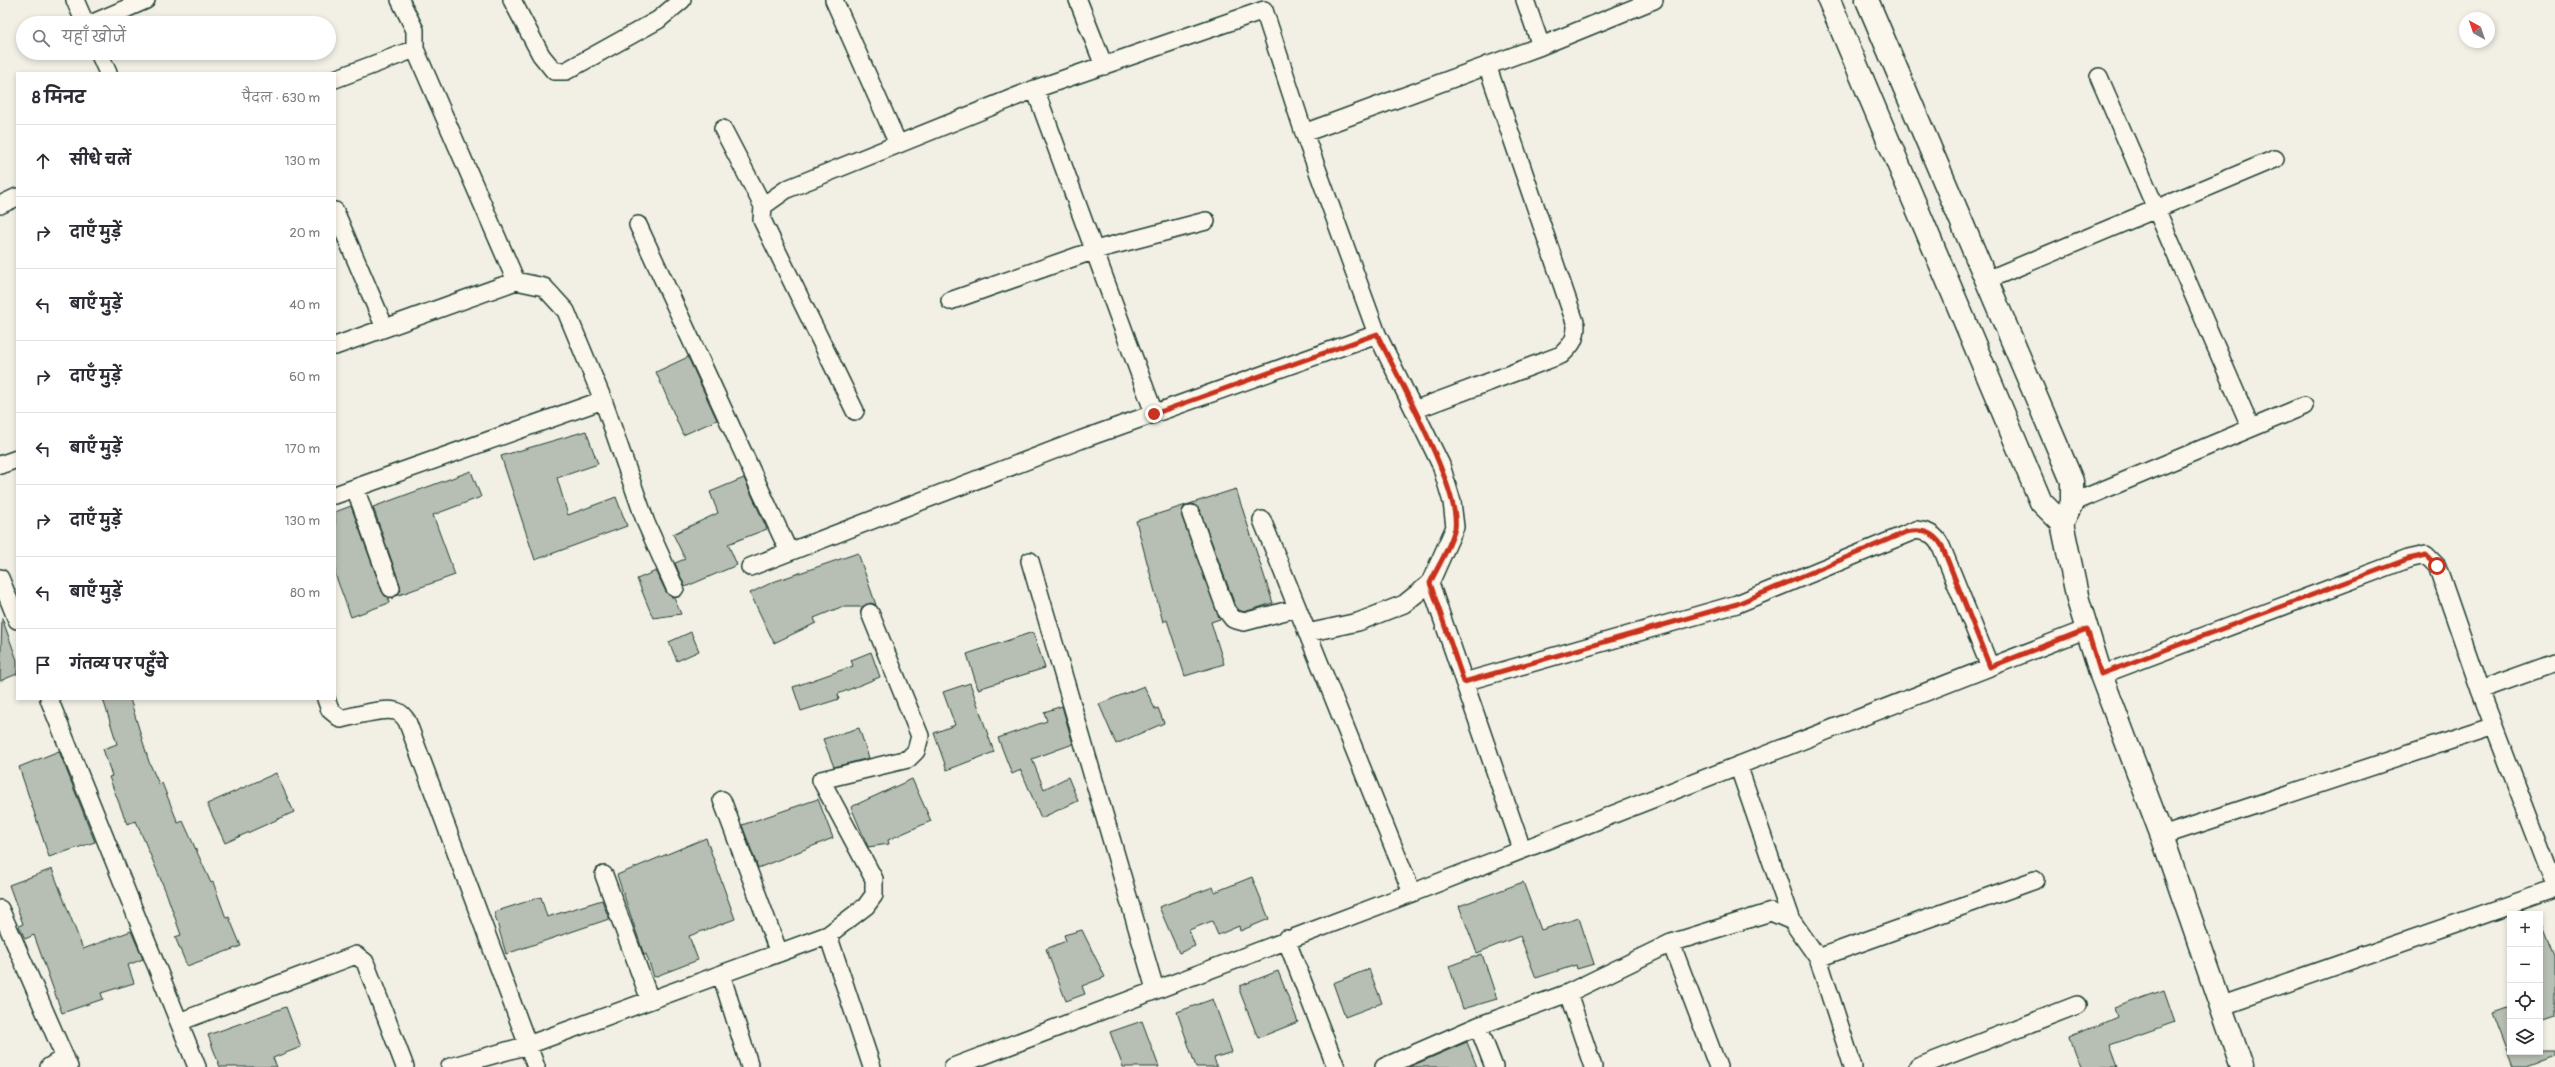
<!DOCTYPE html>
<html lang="hi">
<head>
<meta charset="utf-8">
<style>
	:root { --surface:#fff; --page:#f7f7f7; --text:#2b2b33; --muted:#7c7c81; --line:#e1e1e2 }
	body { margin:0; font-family:Pangolin,"Playpen Sans Deva",sans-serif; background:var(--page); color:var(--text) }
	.controls { position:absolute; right:12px; bottom:12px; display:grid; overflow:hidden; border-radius:0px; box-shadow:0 2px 6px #0003 }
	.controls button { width:36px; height:36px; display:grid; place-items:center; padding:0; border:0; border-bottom:1px solid var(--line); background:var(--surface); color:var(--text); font:20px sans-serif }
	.compass { position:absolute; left:2459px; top:12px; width:36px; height:36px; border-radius:50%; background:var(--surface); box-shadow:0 2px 6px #0003; rotate:320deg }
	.stop { position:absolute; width:12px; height:12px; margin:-9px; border:3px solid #c8321e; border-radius:50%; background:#fff }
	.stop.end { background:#c8321e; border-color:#fff; box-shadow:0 1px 4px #0008 }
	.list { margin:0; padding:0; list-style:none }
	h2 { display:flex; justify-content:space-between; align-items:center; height:52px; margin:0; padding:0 16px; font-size:17px }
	h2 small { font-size:13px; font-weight:400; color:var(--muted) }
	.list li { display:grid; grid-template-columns:26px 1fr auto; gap:12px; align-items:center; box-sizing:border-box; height:72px; padding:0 16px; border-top:1px solid var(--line) }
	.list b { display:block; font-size:15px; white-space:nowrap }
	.list em { font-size:13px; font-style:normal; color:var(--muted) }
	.icon { flex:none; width:22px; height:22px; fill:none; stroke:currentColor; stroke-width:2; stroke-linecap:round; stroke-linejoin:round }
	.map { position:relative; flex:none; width:2555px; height:1067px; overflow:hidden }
	.search { position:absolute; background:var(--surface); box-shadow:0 2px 6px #0003; left:16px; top:16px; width:320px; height:44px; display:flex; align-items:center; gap:10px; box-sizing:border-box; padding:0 14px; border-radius:22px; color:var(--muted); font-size:15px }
	.panel { position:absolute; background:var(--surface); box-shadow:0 2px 6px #0003; left:16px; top:72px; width:320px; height:628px; border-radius:0px }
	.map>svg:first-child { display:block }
	.building { fill:#b7beb3; stroke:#1f3d34 }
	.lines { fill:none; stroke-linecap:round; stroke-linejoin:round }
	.street-casing { stroke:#1f3d34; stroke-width:20 }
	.secondary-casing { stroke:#1f3d34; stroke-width:25 }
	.street { stroke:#fbf7ec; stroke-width:17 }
	.secondary { stroke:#fbf7ec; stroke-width:22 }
	.route { stroke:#c8321e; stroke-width:5 }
</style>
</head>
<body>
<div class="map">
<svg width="2555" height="1067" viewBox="0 0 2555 1067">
	<rect width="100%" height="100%" fill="#f2f0e5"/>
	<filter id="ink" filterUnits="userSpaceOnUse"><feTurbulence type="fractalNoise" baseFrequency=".025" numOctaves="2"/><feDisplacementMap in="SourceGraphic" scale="8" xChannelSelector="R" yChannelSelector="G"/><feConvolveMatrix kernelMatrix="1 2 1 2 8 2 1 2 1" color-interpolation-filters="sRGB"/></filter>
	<g filter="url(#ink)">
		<path class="building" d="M688,357l29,63 -34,15 -27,-63z
			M586,431l12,33 -41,14 11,37 48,-18 11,29 -92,34 -34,-104z
			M471,471l10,26 -48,18 22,60 -59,21 5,-6 -1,-5 -27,-78z
			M744,478l23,51 -39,15 9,21 -52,22 -10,-24 10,-4 -12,-25 45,-21 -8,-21z
			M1236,489l37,114 -29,9 -5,-2 -4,-5 -35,-94 -7,-7 -9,3 -2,10 38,102 -9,3 13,42 -39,12 -18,-56 -4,2 -4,-15 -23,-86z
			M351,506l31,85 3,5 8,2 -5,1 1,4 -38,14 -16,-43v-62z
			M858,553l18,52 -5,-2 -9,4h-21l-27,11 2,5 -42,20 -24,-50 23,-11z
			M656,571l10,21 8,6 7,16 -28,4 -16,-39z
			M2,618l15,42v14l-17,7z
			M691,632l8,19 -22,10 -8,-19z
			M1033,632l12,36 -67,21 -11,-35z
			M871,652l9,25 -42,17 1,5 -38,12 -8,-24 60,-21 -2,-6z
			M970,683l24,69 -47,18 -13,-37 21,-8 -12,-33z
			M1144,686l11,23 3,-1 6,15 -48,21 -17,-40z
			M103,699h27l19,63 10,22 3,-1 16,40 5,-2 28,62 2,-1 13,36 3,-1 12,29 -54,20 -12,-29 6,-2 -15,-43 -30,-71 -9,3 -18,-47 3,-1 -9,-27 14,-5z
			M1062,706l11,38 -41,15 12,30 24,-12 10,24 -37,17 -20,-48 -9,4 -14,-36 49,-17 -3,-9z
			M859,728l10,30 -35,9 -11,-28z
			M59,751l36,91 -46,15 -30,-90z
			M276,773l18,39 -69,31 -18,-39z
			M912,779l19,42 -43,19 1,4 -21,3 -17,-40z
			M818,799l15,39 -75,30 -16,-43z
			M706,838l29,81 -46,17 9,24 -44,17 -8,-23 -2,1 -27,-80z
			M52,869l31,80 48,-18 12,28 -15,6 6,18 -33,10 2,6 -41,14 -28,-78 -9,4 -6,-13 4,-2 -14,-39z
			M1252,877l17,42 -29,12 -1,-5 -21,9 -6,-14 -23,9 6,16 -16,7 -20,-46 54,-20 2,5z
			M1523,882l18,48 38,-12 15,46 -17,5 -1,-4 -40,13 -16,-42 -43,17 -18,-47z
			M541,897l6,20 55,-17 7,19 -103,35 -12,-42z
			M2541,920l14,36v59l-15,5z
			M1082,930l23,47 -23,9 3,8 -19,7 -20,-52 20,-8 -2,-6z
			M1482,954l15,45 -34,10 -14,-43z
			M1369,969l13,34 -37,14 -12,-34z
			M1278,971l20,51 -40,16 -18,-46v-6z
			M2164,990l11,32 -65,23 8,22h-38l-11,-29 48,-21 -3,-9z
			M1213,999l19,53 -18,6 3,9h-21l-19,-55z
			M2510,1006v46h45v5l-27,10h-14l-21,-55z
			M286,1007l15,40 -28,11 4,9h-57l-12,-32z
			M1142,1021l17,46h-36l-13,-35z
			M1467,1042l10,25h-68z"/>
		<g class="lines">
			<g class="street-casing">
				<path id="street" d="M75,0l10,23
					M400,0l15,30v19
					M512,0l29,55 13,16h12l92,-51 24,-20
					M834,0l64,144
					M1078,0l26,66
					M1525,0l16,46
					M93,23l53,-23
					M99,53l9,20
					M2099,77l152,351
					M335,79l80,-30 101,232
					M723,129l40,77
					M1304,133l237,-87 113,-46
					M0,205l17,-8
					M335,211l50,117
					M638,225l151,327
					M1987,280l288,-121
					M950,301l145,-51 111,-29
					M335,346l181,-65 28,6 22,24 37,89 43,123 29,65
					M1414,410l147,-55c11,-10 15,-16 15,-30l-89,-260
					M855,411l-93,-191 1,-14 24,-17 248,-100
					M1154,413l-119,-324 229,-79 40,123 73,201
					M0,465l17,-6
					M355,488l36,100
					M335,495l268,-95
					M2072,503l232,-97
					M1191,514l35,96 7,9 11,3 53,-14
					M1262,520l150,373
					M1030,561l125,428
					M750,567l330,-127 297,-106 64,131 11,37 3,25 -25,56 -26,21 -46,18 -51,11
					M0,578l17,42
					M1430,583l92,266
					M2101,675l307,-116 18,-4 11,11 43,124 75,196
					M1464,682l273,-78 179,-74c13,2 19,4 25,16l49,121
					M2480,690l75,-27
					M49,699l148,368
					M326,699l4,11 11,9c13,-3 41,-11 54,-8 6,1 9,6 12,10l129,346
					M1738,765l54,156
					M722,800l57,153
					M2162,836l332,-110
					M604,875l46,125
					M0,909l69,158
					M828,935l38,-29 8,-11v-16l-53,-99 87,-21 8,-8 4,-15 -50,-123
					M1286,939l50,128
					M1671,943l100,-31 21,9 26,37 35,109
					M1818,958l217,-78
					M721,974l29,93
					M1568,993l103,-50 47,124
					M2220,1006l335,-117
					M179,1022l177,-67 9,7 40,105
					M1478,1026l16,41
					M49,1067l16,-10
					M450,1067l78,-22 300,-110 44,132
					M953,1067l459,-174 675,-264
					M1384,1067l94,-41 90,-33 25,74
					M1918,1067l159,-62"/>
			</g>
			<g class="secondary-casing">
				<path id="secondary" d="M1829,0l212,502 21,21 16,77 23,75 61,161 80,231
					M1867,0l205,481v22l-10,20"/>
			</g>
			<use href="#street" class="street"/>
			<use href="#secondary" class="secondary"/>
		</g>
	</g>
	<g class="lines" filter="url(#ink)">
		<path class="route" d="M1154,414l223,-80c18,38 84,156 78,194 -4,18 -17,38 -25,55l34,99 273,-78 169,-72c16,-3 27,-1 36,14l48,121 97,-38 14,45 307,-115 18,-4 11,11"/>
	</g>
</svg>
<div class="controls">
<button>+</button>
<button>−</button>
<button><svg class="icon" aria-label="locate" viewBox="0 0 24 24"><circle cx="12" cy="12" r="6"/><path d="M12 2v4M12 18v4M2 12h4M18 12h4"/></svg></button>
<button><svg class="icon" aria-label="layers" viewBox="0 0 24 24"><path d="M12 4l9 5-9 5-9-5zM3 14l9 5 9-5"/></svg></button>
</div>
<svg class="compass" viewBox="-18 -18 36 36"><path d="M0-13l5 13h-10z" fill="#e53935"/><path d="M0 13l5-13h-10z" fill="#7c7c81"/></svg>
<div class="stop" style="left:2437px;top:566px"></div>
<div class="stop end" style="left:1154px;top:414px"></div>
<div class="search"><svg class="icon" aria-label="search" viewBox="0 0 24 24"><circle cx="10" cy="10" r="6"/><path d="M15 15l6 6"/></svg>यहाँ खोजें</div>
<section class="panel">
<h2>8 मिनट<small>पैदल · 630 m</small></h2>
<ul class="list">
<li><svg class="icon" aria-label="ahead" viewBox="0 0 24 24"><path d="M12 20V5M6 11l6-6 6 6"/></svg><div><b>सीधे चलें</b></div><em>130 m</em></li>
<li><svg class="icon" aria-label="right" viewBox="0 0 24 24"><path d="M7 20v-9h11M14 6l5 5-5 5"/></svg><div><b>दाएँ मुड़ें</b></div><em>20 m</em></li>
<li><svg class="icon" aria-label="left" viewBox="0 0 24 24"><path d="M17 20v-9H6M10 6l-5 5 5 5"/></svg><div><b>बाएँ मुड़ें</b></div><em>40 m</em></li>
<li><svg class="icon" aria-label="right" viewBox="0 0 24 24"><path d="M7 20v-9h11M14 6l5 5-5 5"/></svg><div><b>दाएँ मुड़ें</b></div><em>60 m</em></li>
<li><svg class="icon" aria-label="left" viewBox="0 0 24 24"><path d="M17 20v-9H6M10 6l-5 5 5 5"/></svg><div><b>बाएँ मुड़ें</b></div><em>170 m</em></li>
<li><svg class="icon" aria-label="right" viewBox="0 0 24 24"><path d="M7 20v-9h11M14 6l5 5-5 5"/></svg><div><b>दाएँ मुड़ें</b></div><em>130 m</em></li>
<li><svg class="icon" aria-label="left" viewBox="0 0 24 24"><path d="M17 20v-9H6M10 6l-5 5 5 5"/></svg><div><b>बाएँ मुड़ें</b></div><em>80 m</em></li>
<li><svg class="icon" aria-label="arrive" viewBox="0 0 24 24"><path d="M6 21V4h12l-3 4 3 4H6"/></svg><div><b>गंतव्य पर पहुँचे</b></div></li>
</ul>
</section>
</div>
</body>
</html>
